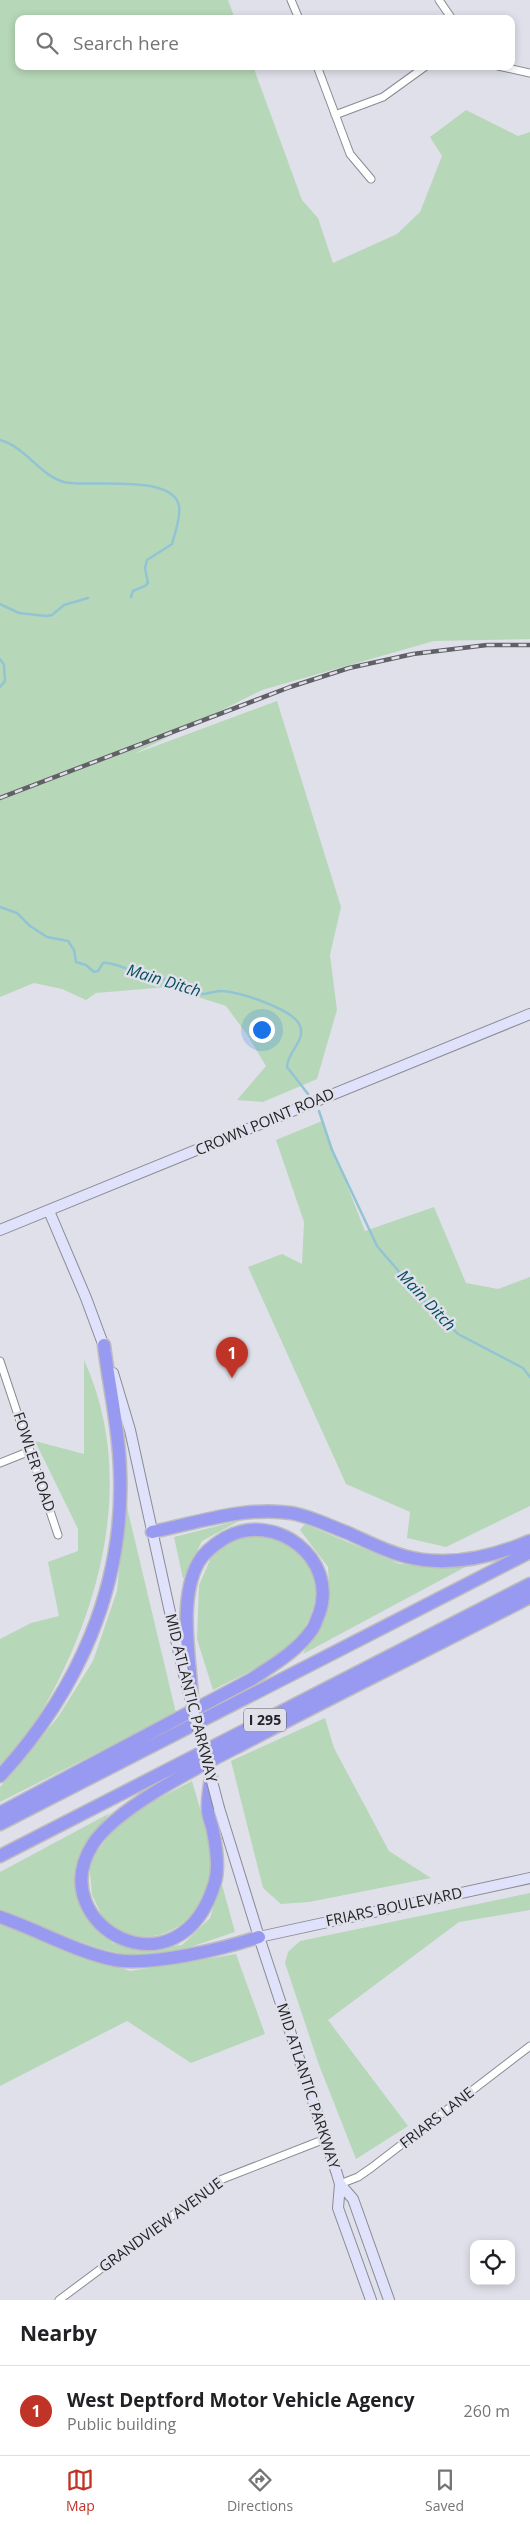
<!DOCTYPE html>
<html lang="en">
<head>
<meta charset="utf-8">
<style>
	:root { --surface:#fff; --page:#f2f2f2; --text:#202124; --muted:#757577; --line:#e0e0e0; --accent:#c03327 }
	body { margin:0; font-family:"Open Sans",sans-serif; background:var(--page); color:var(--text) }
	.controls { position:absolute; right:15px; bottom:15px; display:grid; overflow:hidden; border-radius:10px; box-shadow:0 2px 8px #0003 }
	.controls button { width:45px; height:45px; display:grid; place-items:center; padding:0; border:0; border-bottom:1px solid var(--line); background:var(--surface); color:var(--text); font:25px sans-serif }
	.you { position:absolute; left:261px; top:1029px; width:18px; height:18px; margin:-12px; border:4px solid #fff; border-radius:50%; background:#1a73e8; box-shadow:0 0 0 8px #1a73e833 }
	.badge { display:grid; place-items:center; width:32px; height:32px; border-radius:50%; background:var(--accent); color:#fff; font-size:16px; font-weight:700 }
	.pin { position:absolute; translate:-50% -41px; filter:drop-shadow(0 1px 2px #0008) }
	.pin::after { content:''; position:absolute; top:26px; width:18px; height:15px; background:inherit; clip-path:polygon(0 0,100% 0,50% 100%) }
	.list { margin:0; padding:0; list-style:none }
	h2 { display:flex; justify-content:space-between; align-items:center; height:65px; margin:0; padding:0 20px; font-size:21px }
	h2 small { font-size:16px; font-weight:400; color:var(--muted) }
	.list li { display:grid; grid-template-columns:32px 1fr auto; gap:15px; align-items:center; box-sizing:border-box; height:90px; padding:0 20px; border-top:1px solid var(--line) }
	.list b { display:block; font-size:19px; white-space:nowrap }
	.list p { margin:0; font-size:16px; white-space:nowrap; color:var(--muted) }
	.list em { font-size:16px; font-style:normal; color:var(--muted) }
	.icon { flex:none; width:28px; height:28px; fill:none; stroke:currentColor; stroke-width:2; stroke-linecap:round; stroke-linejoin:round }
	.map { position:relative; flex:none; width:530px; height:2300px; overflow:hidden }
	.search { position:absolute; background:var(--surface); box-shadow:0 2px 8px #0003; left:15px; right:15px; top:15px; height:55px; display:flex; align-items:center; gap:12px; box-sizing:border-box; padding:0 18px; border-radius:10px; color:var(--muted); font-size:19px }
	.sheet { height:155px; background:var(--surface) }
	nav { display:flex; justify-content:space-around; align-items:center; box-sizing:border-box; height:70px; border-top:1px solid var(--line); background:var(--surface); font-size:14px; color:var(--muted) }
	nav a { display:grid; justify-items:center; gap:2px }
	nav .on { color:var(--accent) }
	.map>svg:first-child { display:block }
	.green { fill:#b7d7b9 }
	.lines { fill:none; stroke-linecap:round; stroke-linejoin:round }
	.stream { stroke:#93c4d4; stroke-width:2.5 }
	.street-casing { stroke:#8a8b93; stroke-width:9 }
	.secondary-casing { stroke:#8a8b93; stroke-width:12 }
	.highway-casing { stroke:#bdbdbe; stroke-width:15 }
	.street { stroke:#fff; stroke-width:7 }
	.secondary { stroke:#e0e1fb; stroke-width:10 }
	.highway { stroke:#989af1; stroke-width:12 }
	.rail-casing { stroke:#606066; stroke-width:4.5 }
	.rail { stroke:#e0e0ea; stroke-width:2.5; stroke-dasharray:8; stroke-linecap:butt }
	.secondary-bridge-casing { stroke:#8a8b93; stroke-width:12; stroke-linecap:butt }
	.secondary-bridge { stroke:#e0e1fb; stroke-width:10 }
	.labels { text-anchor:middle; stroke-width:5; stroke-linejoin:round; paint-order:stroke }
	.shield { fill:#e0e0ea; stroke:#5c5c62; stroke-width:1 }
	.shield-label { font-size:14px; font-weight:bold; fill:#242428 }
	.street-label { font-size:15px; fill:#242428; stroke:#e0e0ea }
	.water-label { font-size:16px; font-style:italic; fill:#024b5c; stroke:#e0e0ea }
</style>
</head>
<body>
<div class="map">
<svg width="530" height="2300" viewBox="0 0 530 2300">
	<rect width="100%" height="100%" fill="#e0e0ea"/>
	<path class="green" d="M0,0h228l7,19h-216v47h234l49,134 16,18 15,45 64,-29 23,-22 22,-56 -12,-19 36,-27 52,26 12,-4v507l-96,2 -172,49 -128,64 143,-53 64,206 -11,48 7,55 -20,69 -54,23 -26,-2 29,-34 -20,-33 -20,-27 -59,-19 -71,6 -10,7 -24,-11 -28,-6 -34,14z
		M322,1121l43,110 69,-24 32,76 32,6 32,-12v229l-84,41 -39,-9 3,-26 -64,-28 -98,-217 34,-13 20,10 2,-42 -28,-82z
		M84,1360c54,118 16,255 -48,361 -10,16 -24,30 -36,44v-126l31,-16 28,-7 -11,-54 30,-11v-22l-43,-88 49,13z
		M126,1503l50,210 -176,89v-15l58,-70 35,-56 24,-70z
		M241,1520l-39,21 -19,38 -9,-42z
		M305,1524l95,40 67,2 -164,88 27,-53 -2,-34 -28,-37z
		M247,1534c17,2 37,4 51,15 31,25 17,75 -9,98 -16,14 -56,33 -76,43l-16,-51 2,-54 14,-32z
		M325,1718l9,30 55,103 42,27 -122,24 -28,2 -18,-16 -32,-127z
		M192,1781c7,24 23,74 18,98 -8,33 -34,59 -70,58 -10,-1 -23,-8 -33,-11l-15,-31 -3,-33 25,-33 18,-17z
		M110,1813l-24,30 -11,27 1,24 13,25 23,24 29,7 41,-5 28,-27 11,-37 14,51c-24,8 -68,25 -93,24 -50,-3 -94,-31 -142,-44v-40z
		M530,1893v17l-71,12 -131,98 80,106 -52,33 -37,-94 -34,-102 3,-11 12,-11z
		M0,1925l130,46 106,-17 29,80 -74,29 -64,-42 -127,65z"/>
	<g class="lines">
		<path class="stream" d="M0,440c26,7 39,35 64,42 24,6 109,-9 115,24 2,12 -4,26 -7,38l-25,16 -2,8 3,15 -3,3 -12,5 -2,6
			M0,604l19,9 27,3 6,-1 12,-10 24,-7
			M0,659l4,6 1,16 -5,6
			M0,907l17,6 13,13 17,11 21,4 6,9 2,12 10,3 8,7 4,-1 5,-8c9,-2 35,11 47,14 8,2 18,2 26,5 8,4 15,10 24,12 8,1 14,-4 22,-3 17,1 72,18 78,35 6,15 -13,26 -13,41l21,27
			M319,1111l13,39 45,96 48,56 33,32 65,34 7,9"/>
		<g class="street-casing">
			<path id="street" d="M291,0l8,19
				M439,0l13,19
				M317,66l33,88 21,25
				M498,66l32,7
				M335,115l48,-18 43,-31
				M0,1361l58,174
				M0,1463l30,-12
				M340,2184l18,-7 13,-9 159,-122
				M59,2300l161,-120 105,-41"/>
		</g>
		<g class="secondary-casing">
			<path id="secondary" d="M49,1211l37,87 20,54
				M0,1230l530,-216
				M113,1373l17,57 52,237
				M219,1808l40,129 78,237 3,10 -2,24 33,92
				M259,1937l271,-59
				M340,2184l13,15 36,101"/>
		</g>
		<g class="highway-casing">
			<path id="highway" d="M152,1532c44,-9 93,-26 139,-19 19,3 38,13 57,20 18,8 37,18 56,23 43,12 86,2 126,-15
				M0,1776c78,-85 125,-190 120,-306 -1,-42 -11,-84 -16,-125
				M211,1776c-1,11 -4,24 -3,34 0,7 4,14 5,21 3,15 6,37 2,51 -35,120 -174,43 -122,-38 24,-37 107,-78 148,-99 96,-51 193,-98 289,-148
				M0,1813l252,-134c21,-14 44,-27 59,-48 4,-4 5,-11 8,-17 20,-55 -44,-104 -94,-76 -10,6 -21,14 -27,25 -20,37 -8,95 -6,135
				M0,1824l530,-272
				M0,1856l530,-272
				M0,1917c38,13 76,35 115,43 38,6 107,-11 144,-23"/>
		</g>
		<use href="#street" class="street"/>
		<use href="#secondary" class="secondary"/>
		<use href="#highway" class="highway"/>
		<g class="rail-casing">
			<path id="rail" d="M0,798l290,-111 59,-19 64,-14 74,-9h43"/>
		</g>
		<use href="#rail" class="rail"/>
		<g class="secondary-bridge-casing">
			<path id="secondary-bridge" d="M182,1667l37,141"/>
		</g>
		<use href="#secondary-bridge" class="secondary-bridge"/>
	</g>
	<g class="labels">
		<rect class="shield" x="244" y="1708.5" width="42" height="23" rx="4"/>
		<g class="shield-label">
			<text x="265" y="1725">I 295</text>
		</g>
		<g class="street-label">
			<text transform="translate(265 1122) rotate(-23)" y="5">CROWN POINT ROAD</text>
			<text transform="translate(34 1462) rotate(72)" y="5">FOWLER ROAD</text>
			<text transform="translate(191 1698) rotate(76)" y="5">MID ATLANTIC PARKWAY</text>
			<text transform="translate(394 1907) rotate(-12)" y="5">FRIARS BOULEVARD</text>
			<text transform="translate(308 2086) rotate(72)" y="5">MID ATLANTIC PARKWAY</text>
			<text transform="translate(437 2118) rotate(-38)" y="5">FRIARS LANE</text>
			<text transform="translate(161 2225) rotate(-36)" y="5">GRANDVIEW AVENUE</text>
		</g>
		<g class="water-label">
			<text transform="translate(164 980) rotate(17)" y="6">Main Ditch</text>
			<text transform="translate(427 1300) rotate(47)" y="6">Main Ditch</text>
		</g>
	</g>
</svg>
<div class="controls">
<button><svg class="icon" aria-label="locate" viewBox="0 0 24 24"><circle cx="12" cy="12" r="6"/><path d="M12 2v4M12 18v4M2 12h4M18 12h4"/></svg></button>
</div>
<div class="you"></div>
<div class="pin badge" style="left:232px;top:1378px">1</div>
<div class="search"><svg class="icon" aria-label="search" viewBox="0 0 24 24"><circle cx="10" cy="10" r="6"/><path d="M15 15l6 6"/></svg>Search here</div>
</div>
<section class="sheet">
<h2>Nearby<small></small></h2>
<ul class="list">
<li><span class="badge">1</span><div><b>West Deptford Motor Vehicle Agency</b><p>Public building</p></div><em>260 m</em></li>
</ul>
</section>
<nav>
<a class="on"><svg class="icon" aria-label="map" viewBox="0 0 24 24"><path d="M3 6l6-2 6 2 6-2v14l-6 2-6-2-6 2zM9 4v14M15 6v14"/></svg>Map</a>
<a><svg class="icon" aria-label="directions" viewBox="0 0 24 24"><path d="M12 3l9 9-9 9-9-9zM9 14v-3h6M13 9l2 2-2 2"/></svg>Directions</a>
<a><svg class="icon" aria-label="saved" viewBox="0 0 24 24"><path d="M7 4h10v16l-5-4-5 4z"/></svg>Saved</a>
</nav>
</body>
</html>
